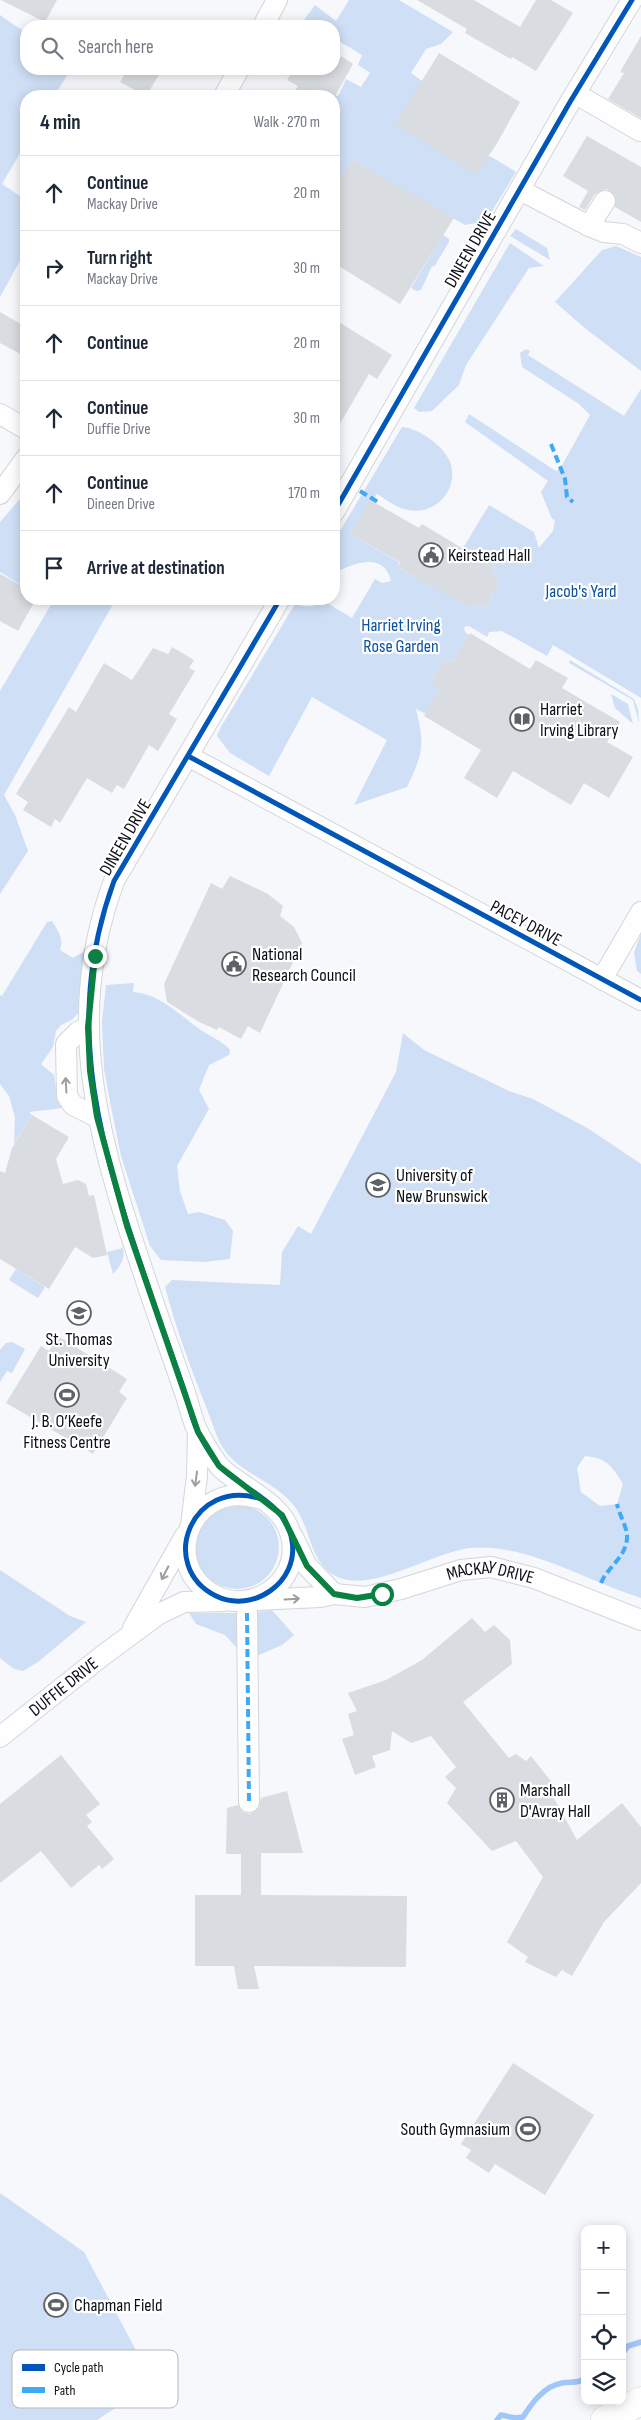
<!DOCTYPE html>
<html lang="en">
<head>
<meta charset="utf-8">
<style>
	:root { --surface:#fff; --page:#f2f2f3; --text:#1f2937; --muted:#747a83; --line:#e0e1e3 }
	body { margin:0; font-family:"Sofia Sans Condensed",sans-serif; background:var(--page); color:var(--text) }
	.controls { position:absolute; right:15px; bottom:15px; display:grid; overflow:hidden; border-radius:10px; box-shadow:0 2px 12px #0003 }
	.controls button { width:45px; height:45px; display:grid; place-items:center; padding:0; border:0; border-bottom:1px solid var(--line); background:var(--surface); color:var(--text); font:25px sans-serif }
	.stop { position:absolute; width:15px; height:15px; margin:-11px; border:4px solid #0b8043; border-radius:50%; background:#fff }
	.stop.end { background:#0b8043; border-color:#fff; box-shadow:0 1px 5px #0008 }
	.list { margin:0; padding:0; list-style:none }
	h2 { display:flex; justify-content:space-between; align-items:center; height:65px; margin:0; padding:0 20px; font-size:21px }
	h2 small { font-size:16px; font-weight:400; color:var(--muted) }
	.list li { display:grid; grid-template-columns:32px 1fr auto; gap:15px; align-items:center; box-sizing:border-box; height:75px; padding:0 20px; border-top:1px solid var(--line) }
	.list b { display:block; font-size:19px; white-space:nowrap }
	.list p { margin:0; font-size:16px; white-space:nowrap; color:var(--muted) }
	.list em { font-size:16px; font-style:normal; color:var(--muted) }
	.icon { flex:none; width:28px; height:28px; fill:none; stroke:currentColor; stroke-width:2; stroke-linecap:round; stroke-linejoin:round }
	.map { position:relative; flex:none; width:641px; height:2420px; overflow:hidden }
	.search { position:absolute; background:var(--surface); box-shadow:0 2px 12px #0003; left:20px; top:20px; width:320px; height:55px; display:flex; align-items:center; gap:12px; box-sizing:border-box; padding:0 18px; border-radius:20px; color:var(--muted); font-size:19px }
	.panel { position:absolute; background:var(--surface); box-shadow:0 2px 12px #0003; left:20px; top:90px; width:320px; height:515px; border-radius:20px }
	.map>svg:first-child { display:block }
	.green { fill:#cfdff6; fill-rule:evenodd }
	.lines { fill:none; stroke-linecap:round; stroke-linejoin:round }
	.stream { stroke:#a1c6f8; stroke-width:5.5 }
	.building { fill:#d9dce0 }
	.minor-casing { stroke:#d3d6d9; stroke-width:22 }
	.highway-casing { stroke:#d3d6d9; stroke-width:29 }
	.minor { stroke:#fefefe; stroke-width:20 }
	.highway { stroke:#fefefe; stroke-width:28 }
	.quiet { stroke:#3fa9f5; stroke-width:4; stroke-dasharray:8 4; stroke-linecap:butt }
	.cycleway-casing { stroke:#fff; stroke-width:8 }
	.cycleway { stroke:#0057b8; stroke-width:5 }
	.oneway { stroke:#9d9ea0 }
	.route { stroke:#0b8043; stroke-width:6 }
	.labels { text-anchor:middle; stroke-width:4.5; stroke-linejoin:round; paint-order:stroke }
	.street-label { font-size:18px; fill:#0c0f14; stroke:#fff }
	.poi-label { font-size:18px; fill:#0c0f14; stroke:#fff; text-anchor:start }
	.park-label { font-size:18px; fill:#0c52a2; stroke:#fff }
	.key { fill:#fff; stroke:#b6b7b8; stroke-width:1 }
	.key-label { font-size:14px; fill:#0c0f14 }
</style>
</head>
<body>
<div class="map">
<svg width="641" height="2420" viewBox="0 0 641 2420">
	<rect width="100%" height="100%" fill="#f6f8fb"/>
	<path class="green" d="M349,0h50l54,32 -12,12 -15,5 -15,24 11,8 64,76 4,-1 26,16 -30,49 -21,4 -113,-65 -10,16 -8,-5v-73l1,-3 3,1 8,-17 15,8 9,-14 -12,-8 4,-10 -28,-17v-12h-20l-10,-6 11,-15 21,16z
		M0,15l26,18v36h45l-17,27h-28v47l-24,41 24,16v50l-26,47z
		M516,229l31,19 3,12 -40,-24z
		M443,235l6,4v3l-15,25 -2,-1 -11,24 -5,1 -5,-3z
		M510,243l34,23 -15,2 -63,97 -7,20 -27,26 -13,1 -5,-4z
		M616,246l25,11v114l-55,-42 -31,-27 47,-52z
		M526,349l4,2 -2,4 96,61 17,-27v309l-88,-53 -6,11 -45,-25 -13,1 -2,5 -18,-11 -5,1 1,5 4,3 -16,27 -7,-4 -15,25 9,6 -14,25 -10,-5c9,37 7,44 -9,78l-53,18 33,-65 -75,-43 -43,79 -39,-23 -13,-17 4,-9 74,-123c10,3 19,5 27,-4l30,18 23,-39 7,4 9,-2c-7,-31 -39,-17 -57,-8v-32l68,-114c18,1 49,23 50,43 3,26 -22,47 -48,39 -9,-2 -18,-10 -27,-15l-27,40 49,28 -1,4 3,3 70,39 4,-5 10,5 15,-28 -9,-6 4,-6 -32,-20 26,-43 45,27 5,16 14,-17 2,-11 -3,-1 -11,-27 7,-11 -83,-59 4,-8 87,57 5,-4 29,-52 -11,-11 -57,-37 -2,-14z
		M26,492v96l-26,-16v-50z
		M45,599h71l-112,196 11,20 13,36 -28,43v-203l52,-88z
		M570,660l64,39 4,10 1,14 -6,-23 -64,-37z
		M611,694l17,10 5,20 -18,-16z
		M52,921c6,10 12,18 8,29l13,8 12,-7 -7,62 -5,6 -12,6 -5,6 -3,16 -12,17 13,11 4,28 5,5 -34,4 3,3 -18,29 1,-27 -6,-21 -9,-12v-89l2,1 45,-74z
		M641,933v41l-4,-3 -3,-18z
		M134,983l-1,9c28,2 46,23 68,38 8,6 22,11 29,20l-1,5 -20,10 -10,25 10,19 -32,57 3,25 8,23 11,-2 26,8 8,11 -3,28 -26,3 -43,-2 -11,-14 -29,-90 -9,-44 -8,-43 -2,-47 4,-37z
		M403,1033l21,17 85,41 24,8 56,30 52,35v434c-52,-16 -122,-59 -177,-49 -33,6 -84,37 -116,31 -39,-7 -35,-49 -53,-73 -17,-23 -47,-31 -66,-51 -11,-12 -15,-29 -21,-44 -16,-41 -32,-83 -43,-125l7,-7 108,5 2,-33 16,-26 13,8 85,-162zM585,1456c22,2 27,10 38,28l-6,20 -17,2 -19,-14 -4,-24z
		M123,1248c2,11 -2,18 -10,26l-6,-22z
		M16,1269l29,18 -7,11 -29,-18z
		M12,1342l13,7 -13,24 -5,-2 -7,11v-32l6,-7z
		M195 1547a42 42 0 1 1 84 0a42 42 0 1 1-84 0Z
		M0,1570l70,46 16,6 -48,40 -15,9 -9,-2 -14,-11z
		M272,1610l22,25 -12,10 -34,15 -23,-25 -29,-11 -7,-11h58z
		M0,2193l84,59 56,106v34l-43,28h-97z"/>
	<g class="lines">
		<path class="stream" d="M622,2354l6,-8 13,-4
			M497,2420l4,-5 14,3 8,-1c9,-14 21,-31 39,-34 8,-2 17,1 23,-5"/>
	</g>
	<path class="building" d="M1,0h56l-12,22z
		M417,0h57l46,27 16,-27h15l22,13 -37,58 -24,-14 -1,2 -46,-26 2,-4z
		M641,36v82l-33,-19 16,-26 -4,-1z
		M439,53l81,49 -24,43 -20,29 -81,-49z
		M341,56l12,8 -19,34v-2h-42l6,-10 -11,-6 7,-11h40z
		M128,69h21l10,6 -13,21 -26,-14z
		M587,136l54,31v55l-26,-15v-12l-9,-6 -11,5 -10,16 -6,-3 9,-16 -25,-15z
		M352,160l102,58 -54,86 -66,-41v-92l8,5z
		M0,312l26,15v30l-26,-14z
		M334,319l58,36 -15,24 -8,-5 -35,60z
		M370,500l49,28 3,-4 73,44 -4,6 9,6 -15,28 -10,-5 -4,5 -37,-20 -36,-21 2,-5 -50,-28z
		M0,574l26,14v11h10l-18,32 -18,-10z
		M470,633l60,36 6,-9 32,18 -6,10 58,34 -13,20 26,15 -24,41 -25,-15 -13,22 -58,-34 -16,27 -33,-20 17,-28 -57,-34 16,-27 -9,-6 15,-25 7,4z
		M172,647l22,13 -5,8 6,3 -26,43 8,5 -19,32 -9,-6 -25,44 -7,-4 -5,8 -25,-15 -27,45 -5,-4 -4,8 -28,-17 5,-8 -12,-8 53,-87 7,5 28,-49 28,17 21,-32 15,6z
		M230,876l38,18 15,12 -3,10 14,11 8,16 -42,90 -12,-7 -7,13 -22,-12 -2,3 -18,-8 -32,-20 -3,-18 47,-101 11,6z
		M32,1115l37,22 -13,22 7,25 15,-4 8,4 3,12 5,-1 13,60 -14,3 -18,-11 -26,42 -49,-30v-88l5,2 7,-25z
		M58,1336l69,43 -8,13 8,6 -34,56 -87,-51 35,-57 8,5z
		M472,1618l13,14 9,-7 16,15 2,24 -49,38 46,56 7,-4 10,7 5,-5 23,29 -5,4 28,51 45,-37 19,24v56l-37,39 -32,54 -10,-6 -6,7 -31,-15 3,-5 -21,-15 36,-65 -27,-36 -24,10 -45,-48 9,-15 -11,-11 11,-10 -25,-31 -20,7 -19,-12 -2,19 -18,6 4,11 -21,8 -13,-36 12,-4 -6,-21 9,-3 -9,-18 38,-13 36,-20z
		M61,1755l39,49 -14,11 6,7 -5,4 27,33 -12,10 -3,-4 -28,23 -30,-37 -41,32v-79z
		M287,1791l16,62h-42v42l146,1 -1,71 -152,-1 5,23h-21l-4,-23h-39v-71h46v-41h-15l1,-46 11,-3 5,7 7,2 9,-6 2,-10z
		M513,2063l81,52 -49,80 -50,-31 -6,9 -23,-15 5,-8 -10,-6z"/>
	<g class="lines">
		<g class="minor-casing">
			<g id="minor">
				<path d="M263,26l14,-26"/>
				<path d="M576,94l64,37"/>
				<path d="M224,96l15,-27"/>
				<path d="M520,190l69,36 15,6 19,2 18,9"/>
				<path d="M589,226l16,-25"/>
				<path d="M0,414l26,15"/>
				<path d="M0,494l26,-36"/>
				<path d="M334,512l236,-410 62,-102"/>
				<path d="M188,756l453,244"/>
				<path d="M602,979l39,-67"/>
				<path d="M88,1027l-10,5 -12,12 1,52 6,9 24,12"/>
				<path d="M261,1499c-69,-23 -105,67 -45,97 37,18 83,-14 76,-55 -5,-37 -46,-50 -71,-73 -8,-9 -16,-23 -22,-34 -6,-11 -9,-25 -13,-38 -9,-27 -19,-54 -28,-80 -50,-148 -101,-280 -44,-435l166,-282"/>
				<path d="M191,1525l6,-49 1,-44"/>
				<path d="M293,1537l14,29 27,28"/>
				<path id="s1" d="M255,1600l65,-3 14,-3 31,3 36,-8 60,-19 30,-3 43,11 107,42"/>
				<path d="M247,1613l2,189"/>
				<path d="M133,1628l52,-92"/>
				<path id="s2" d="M0,1737l102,-81 57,-42 25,-12 40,-1"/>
			</g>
		</g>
		<g class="highway-casing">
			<path id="highway" d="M605,2420l36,-19"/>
		</g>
		<use href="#minor" class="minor"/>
		<use href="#highway" class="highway"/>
		<path class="quiet" d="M551,444l14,35 2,18 6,5
			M360,491l18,11
			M601,1583c7,-17 27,-27 26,-48 -1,-10 -8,-21 -10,-31
			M247,1613l2,189"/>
		<g class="cycleway-casing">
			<path id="cycleway" d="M334,512l236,-410 62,-102
				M188,756l453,244
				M261,1499c-69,-23 -105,67 -45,97 37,18 83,-14 76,-55 -5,-37 -46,-50 -71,-73 -8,-9 -16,-23 -22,-34 -6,-11 -9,-25 -13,-38 -9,-27 -19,-54 -28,-80 -50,-148 -101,-280 -44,-435l166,-282"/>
		</g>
		<use href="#cycleway" class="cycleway"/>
	</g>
	<defs><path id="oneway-shaft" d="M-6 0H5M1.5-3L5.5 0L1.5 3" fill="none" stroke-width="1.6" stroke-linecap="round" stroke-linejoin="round" transform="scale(1.25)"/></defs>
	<g class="oneway">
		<use href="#oneway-shaft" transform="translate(66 1085) rotate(-93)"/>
		<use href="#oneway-shaft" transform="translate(196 1479) rotate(98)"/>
		<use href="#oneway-shaft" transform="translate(165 1573) rotate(117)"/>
		<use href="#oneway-shaft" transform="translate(292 1599) rotate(-3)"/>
	</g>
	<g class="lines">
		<path class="route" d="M95,956l-7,71 2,44 7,46 30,109 71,206 21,34 63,49 25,51 27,28 23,4 25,-4"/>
	</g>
	<defs>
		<g id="civic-ring" transform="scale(1.25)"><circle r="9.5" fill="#fff" stroke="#5e6165" stroke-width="1.5"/><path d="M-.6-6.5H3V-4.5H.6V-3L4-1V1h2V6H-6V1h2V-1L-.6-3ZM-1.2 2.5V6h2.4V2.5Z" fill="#5e6165"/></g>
		<g id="library-ring" transform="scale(1.25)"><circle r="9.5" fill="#fff" stroke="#5e6165" stroke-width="1.5"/><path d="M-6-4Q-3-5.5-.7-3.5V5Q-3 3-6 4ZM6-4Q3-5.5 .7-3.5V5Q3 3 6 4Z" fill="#5e6165"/></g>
		<g id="university-ring" transform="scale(1.25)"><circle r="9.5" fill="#fff" stroke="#5e6165" stroke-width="1.5"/><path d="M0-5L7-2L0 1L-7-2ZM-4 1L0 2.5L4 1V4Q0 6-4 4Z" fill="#5e6165"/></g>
		<g id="stadium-ring" transform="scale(1.25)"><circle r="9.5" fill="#fff" stroke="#5e6165" stroke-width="1.5"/><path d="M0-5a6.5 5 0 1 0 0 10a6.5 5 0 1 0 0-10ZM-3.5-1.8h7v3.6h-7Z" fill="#5e6165"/></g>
		<g id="building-ring" transform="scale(1.25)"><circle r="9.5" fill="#fff" stroke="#5e6165" stroke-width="1.5"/><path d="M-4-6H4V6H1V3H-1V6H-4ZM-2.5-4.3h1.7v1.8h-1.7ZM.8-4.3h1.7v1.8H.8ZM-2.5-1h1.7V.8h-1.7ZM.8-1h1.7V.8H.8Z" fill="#5e6165"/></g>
	</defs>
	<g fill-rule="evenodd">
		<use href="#civic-ring" x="431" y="555"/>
		<use href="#library-ring" x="522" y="719"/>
		<use href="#civic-ring" x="234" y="964"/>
		<use href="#university-ring" x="378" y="1185"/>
		<use href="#university-ring" x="79" y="1313"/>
		<use href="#stadium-ring" x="67" y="1395"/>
		<use href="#building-ring" x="502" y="1800"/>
		<use href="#stadium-ring" x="528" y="2129"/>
		<use href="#stadium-ring" x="56" y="2305"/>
	</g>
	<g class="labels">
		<g class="street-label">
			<text transform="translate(470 249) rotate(-60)" y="6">DINEEN DRIVE</text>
			<text transform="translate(125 837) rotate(-60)" y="6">DINEEN DRIVE</text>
			<text transform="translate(526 923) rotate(28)" y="6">PACEY DRIVE</text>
			<text dy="6" stroke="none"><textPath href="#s1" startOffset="240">MACKAY DRIVE</textPath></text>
			<text dy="6" stroke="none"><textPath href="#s2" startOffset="81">DUFFIE DRIVE</textPath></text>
		</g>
		<g class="poi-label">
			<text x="448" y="561">Keirstead Hall</text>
			<text x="540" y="715">Harriet<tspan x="540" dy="21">Irving Library</tspan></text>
			<text x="252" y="960">National<tspan x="252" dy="21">Research Council</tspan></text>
			<text x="396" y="1181">University of<tspan x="396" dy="21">New Brunswick</tspan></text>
			<text x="79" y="1345" text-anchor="middle">St. Thomas<tspan x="79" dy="21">University</tspan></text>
			<text x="67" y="1427" text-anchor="middle">J. B. O’Keefe<tspan x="67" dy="21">Fitness Centre</tspan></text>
			<text x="520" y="1796">Marshall<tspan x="520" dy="21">D'Avray Hall</tspan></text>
			<text x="510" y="2135" text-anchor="end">South Gymnasium</text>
			<text x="74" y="2311">Chapman Field</text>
		</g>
		<g class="park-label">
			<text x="581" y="597">Jacob's Yard</text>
			<text x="401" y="631">Harriet Irving<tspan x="401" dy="21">Rose Garden</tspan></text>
		</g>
	</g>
	<rect x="12" y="2350" width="166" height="58" rx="8" class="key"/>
	<rect x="22" y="2364" width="23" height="7" fill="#0057b8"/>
	<rect x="22" y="2387" width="23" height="6" fill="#3fa9f5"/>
	<g class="key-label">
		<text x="54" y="2372">Cycle path</text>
		<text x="54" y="2395">Path</text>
	</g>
</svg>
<div class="controls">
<button>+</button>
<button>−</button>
<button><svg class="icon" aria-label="locate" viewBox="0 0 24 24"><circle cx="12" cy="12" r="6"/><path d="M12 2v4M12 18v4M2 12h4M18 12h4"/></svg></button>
<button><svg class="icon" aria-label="layers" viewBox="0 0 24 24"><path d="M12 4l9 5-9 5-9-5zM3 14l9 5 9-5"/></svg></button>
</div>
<div class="stop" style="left:382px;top:1594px"></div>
<div class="stop end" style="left:95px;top:956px"></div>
<div class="search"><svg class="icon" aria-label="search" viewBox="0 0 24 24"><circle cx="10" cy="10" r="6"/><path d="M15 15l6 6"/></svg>Search here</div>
<section class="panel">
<h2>4 min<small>Walk · 270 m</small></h2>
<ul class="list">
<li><svg class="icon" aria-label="ahead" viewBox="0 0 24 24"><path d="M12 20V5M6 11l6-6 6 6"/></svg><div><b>Continue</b><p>Mackay Drive</p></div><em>20 m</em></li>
<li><svg class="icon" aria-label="right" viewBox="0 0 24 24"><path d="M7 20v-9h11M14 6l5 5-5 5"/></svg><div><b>Turn right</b><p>Mackay Drive</p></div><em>30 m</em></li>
<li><svg class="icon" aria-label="ahead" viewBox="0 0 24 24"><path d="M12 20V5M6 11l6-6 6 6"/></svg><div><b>Continue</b></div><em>20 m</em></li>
<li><svg class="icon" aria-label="ahead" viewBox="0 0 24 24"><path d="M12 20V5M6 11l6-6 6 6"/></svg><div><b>Continue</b><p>Duffie Drive</p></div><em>30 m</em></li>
<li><svg class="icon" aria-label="ahead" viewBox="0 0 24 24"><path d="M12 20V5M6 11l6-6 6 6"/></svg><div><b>Continue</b><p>Dineen Drive</p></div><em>170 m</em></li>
<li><svg class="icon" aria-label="arrive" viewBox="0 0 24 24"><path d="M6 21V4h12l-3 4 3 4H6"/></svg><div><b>Arrive at destination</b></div></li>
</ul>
</section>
</div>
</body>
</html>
